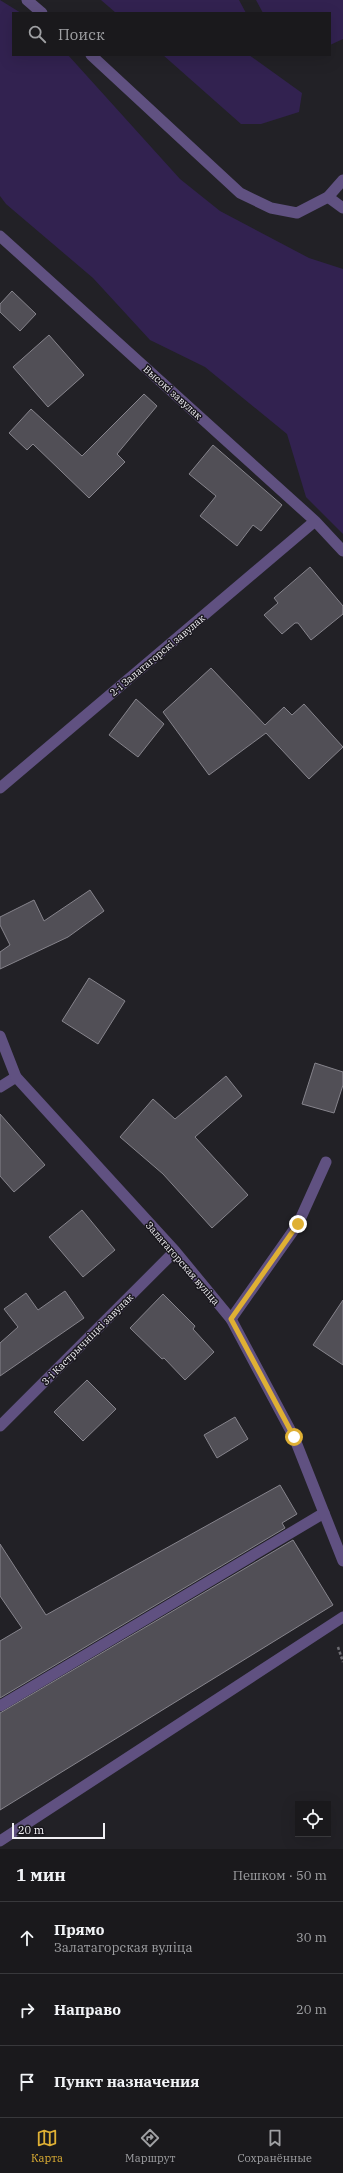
<!DOCTYPE html>
<html lang="ru">
<head>
<meta charset="utf-8">
<style>
	:root { --surface:#1a191c; --page:#232225; --text:#f1f3f6; --muted:#9fa0a3; --line:#38383b; --accent:#dfb034 }
	body { margin:0; font-family:"IBM Plex Serif",serif; background:var(--page); color:var(--text) }
	.controls { position:absolute; right:12px; bottom:12px; display:grid; overflow:hidden; border-radius:0px; box-shadow:0 4px 16px #0002 }
	.controls button { width:36px; height:36px; display:grid; place-items:center; padding:0; border:0; border-bottom:1px solid var(--line); background:var(--surface); color:var(--text); font:20px sans-serif }
	.scale { position:absolute; left:12px; bottom:10px; width:93px; box-sizing:border-box; padding-left:4px; border:2px solid #f1f0f4; border-top:0; font-size:11px; line-height:14px; white-space:nowrap; color:#f1f0f4; -webkit-text-stroke:3px #19171d; paint-order:stroke }
	.stop { position:absolute; width:12px; height:12px; margin:-9px; border:3px solid #dfb034; border-radius:50%; background:#fff }
	.stop.end { background:#dfb034; border-color:#fff; box-shadow:0 1px 4px #0008 }
	.list { margin:0; padding:0; list-style:none }
	h2 { display:flex; justify-content:space-between; align-items:center; height:52px; margin:0; padding:0 16px; font-size:17px }
	h2 small { font-size:13px; font-weight:400; color:var(--muted) }
	.list li { display:grid; grid-template-columns:26px 1fr auto; gap:12px; align-items:center; box-sizing:border-box; height:72px; padding:0 16px; border-top:1px solid var(--line) }
	.list b { display:block; font-size:15px; white-space:nowrap }
	.list p { margin:0; font-size:13px; white-space:nowrap; color:var(--muted) }
	.list em { font-size:13px; font-style:normal; color:var(--muted) }
	.icon { flex:none; width:22px; height:22px; fill:none; stroke:currentColor; stroke-width:2; stroke-linecap:round; stroke-linejoin:round }
	.map { position:relative; flex:none; width:343px; height:1849px; overflow:hidden }
	.search { position:absolute; background:var(--surface); box-shadow:0 4px 16px #0002; left:12px; right:12px; top:12px; height:44px; display:flex; align-items:center; gap:10px; box-sizing:border-box; padding:0 14px; border-radius:0px; color:var(--muted); font-size:15px }
	.sheet { height:268px; background:var(--surface) }
	nav { display:flex; justify-content:space-around; align-items:center; box-sizing:border-box; height:56px; border-top:1px solid var(--line); background:var(--surface); font-size:11px; color:var(--muted) }
	nav a { display:grid; justify-items:center; gap:2px }
	nav .on { color:var(--accent) }
	.map>svg:first-child { display:block }
	.green { fill:#322250 }
	.building { fill:#514f56; stroke:#86848c }
	.lines { fill:none; stroke-linecap:round; stroke-linejoin:round }
	.path { stroke:#6e6d72; stroke-width:2.5; stroke-dasharray:3 2; stroke-linecap:butt }
	.service { stroke:#605181; stroke-width:11 }
	.minor { stroke:#605181; stroke-width:11 }
	.route { stroke:#dfb034; stroke-width:5 }
	.labels { text-anchor:middle; stroke-width:3; stroke-linejoin:round; paint-order:stroke }
	.street-label { font-size:10px; fill:#f1f0f4; stroke:#19171d }
</style>
</head>
<body>
<div class="map">
<svg width="343" height="1849" viewBox="0 0 343 1849">
	<rect width="100%" height="100%" fill="#222126"/>
	<path class="green" d="M0,0l21,13h-8v42h55l112,124 40,32 89,47 34,11v265l-37,-37 -19,-63 -82,-67 -55,-27 -57,-62 -87,-74 -6,-8z
		M101,0h138l7,13h-130z
		M256,0h87v39l-13,6v-32h-67z
		M163,55h86l53,38 -3,19 -38,12h-20z"/>
	<path class="building" d="M12,291l24,23 -16,17 -20,-19v-8z
		M49,335l35,40 -36,32 -35,-40z
		M144,394l13,12 -40,48 8,8 -36,36 -56,-54 -6,6 -18,-17 22,-24 51,47z
		M213,445l69,60 -21,26 -8,-6 -16,21 -37,-30 16,-20 -27,-22z
		M310,567l33,39v8l-32,26 -13,-17h-3l-13,11 -18,-19 14,-12 -4,-5z
		M211,668l54,57 19,-18 8,8 12,-11 39,43 -34,32 -43,-46 -57,42 -46,-63z
		M136,699l28,25 -26,33 -29,-22z
		M90,890l14,21 -36,26 -68,32v-17l10,-7 -10,-20v-8l34,-17 10,21z
		M89,978l36,23 -27,43 -36,-23z
		M315,1063l28,9v13l-9,28 -32,-9z
		M226,1076l16,20 -47,41 53,58 -36,33 -49,-54 -43,-37 33,-38 22,20z
		M0,1114l45,51 -31,27 -14,-16z
		M82,1210l33,40 -32,27 -34,-40z
		M65,1291l19,27 -84,58v-33l18,-16 -14,-18 22,-16 12,17z
		M163,1294l32,32 -2,3 21,23 -29,28 -21,-22 -2,1 -32,-31z
		M343,1300v65l-30,-20z
		M87,1380l29,29 -33,32 -29,-29z
		M235,1417l13,22 -31,19 -13,-23z
		M280,1485l17,29 -15,9 3,5 -285,170v-57l22,-13 -22,-32v-52l46,71z
		M293,1540l40,65 -333,205v-97z"/>
	<g class="lines">
		<path class="path" d="M338,1647l5,15"/>
		<path class="service" d="M328,197l15,11
			M0,1087l16,-10
			M231,1319l67,-95 28,-62
			M0,1706l324,-193
			M0,1841l343,-224"/>
		<path class="minor" d="M27,0l15,13
			M91,55l149,138 31,15 26,5 31,-16 15,-17
			M0,236l315,285 28,30
			M0,788l315,-267
			M0,1036l16,41 159,174 56,68 63,118 49,124
			M0,1426l175,-175"/>
	</g>
	<g class="lines">
		<path class="route" d="M294,1437l-63,-118 67,-95"/>
	</g>
	<g class="labels">
		<g class="street-label">
			<text transform="translate(173 392) rotate(42)" y="4">Высокі завулак</text>
			<text transform="translate(157 655) rotate(-40)" y="4">2-і Залатагорскі завулак</text>
			<text transform="translate(183 1263) rotate(49)" y="4">Залатагорская вуліца</text>
			<text transform="translate(87 1339) rotate(-45)" y="4">3-і Кастрычніцкі завулак</text>
		</g>
	</g>
</svg>
<div class="controls">
<button><svg class="icon" aria-label="locate" viewBox="0 0 24 24"><circle cx="12" cy="12" r="6"/><path d="M12 2v4M12 18v4M2 12h4M18 12h4"/></svg></button>
</div>
<div class="scale">20 m</div>
<div class="stop" style="left:294px;top:1437px"></div>
<div class="stop end" style="left:298px;top:1224px"></div>
<div class="search"><svg class="icon" aria-label="search" viewBox="0 0 24 24"><circle cx="10" cy="10" r="6"/><path d="M15 15l6 6"/></svg>Поиск</div>
</div>
<section class="sheet">
<h2>1 мин<small>Пешком · 50 m</small></h2>
<ul class="list">
<li><svg class="icon" aria-label="ahead" viewBox="0 0 24 24"><path d="M12 20V5M6 11l6-6 6 6"/></svg><div><b>Прямо</b><p>Залатагорская вуліца</p></div><em>30 m</em></li>
<li><svg class="icon" aria-label="right" viewBox="0 0 24 24"><path d="M7 20v-9h11M14 6l5 5-5 5"/></svg><div><b>Направо</b></div><em>20 m</em></li>
<li><svg class="icon" aria-label="arrive" viewBox="0 0 24 24"><path d="M6 21V4h12l-3 4 3 4H6"/></svg><div><b>Пункт назначения</b></div></li>
</ul>
</section>
<nav>
<a class="on"><svg class="icon" aria-label="map" viewBox="0 0 24 24"><path d="M3 6l6-2 6 2 6-2v14l-6 2-6-2-6 2zM9 4v14M15 6v14"/></svg>Карта</a>
<a><svg class="icon" aria-label="directions" viewBox="0 0 24 24"><path d="M12 3l9 9-9 9-9-9zM9 14v-3h6M13 9l2 2-2 2"/></svg>Маршрут</a>
<a><svg class="icon" aria-label="saved" viewBox="0 0 24 24"><path d="M7 4h10v16l-5-4-5 4z"/></svg>Сохранённые</a>
</nav>
</body>
</html>
